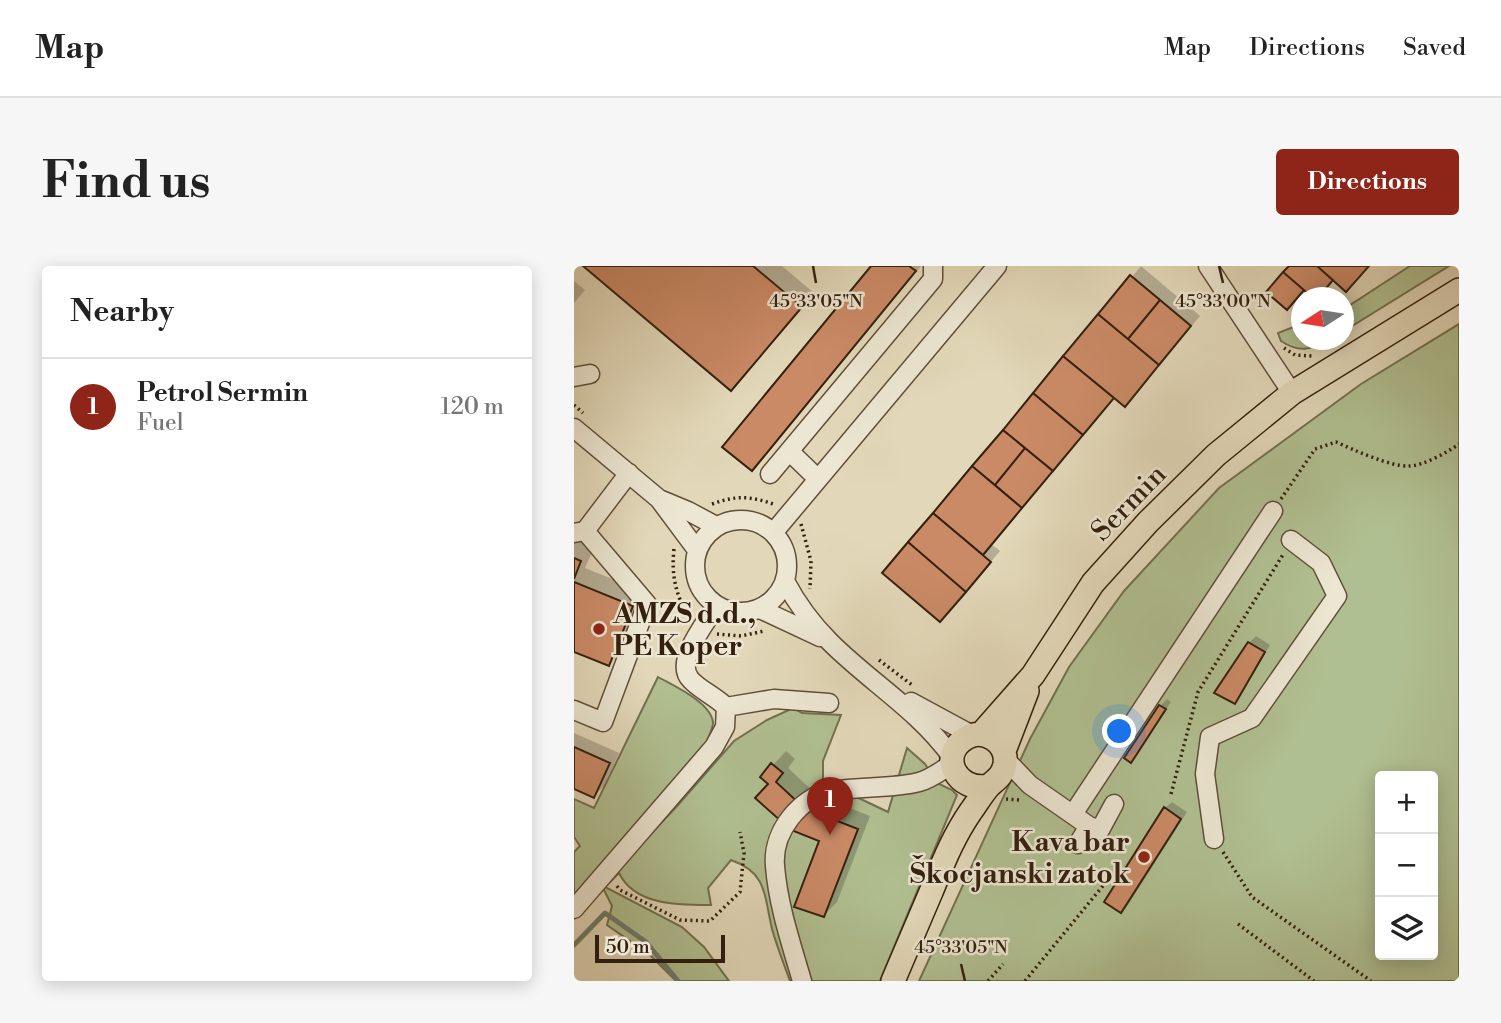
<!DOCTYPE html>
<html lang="en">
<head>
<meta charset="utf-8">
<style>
	:root { --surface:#fff; --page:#f6f6f6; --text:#222; --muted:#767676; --line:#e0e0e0; --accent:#8f2418 }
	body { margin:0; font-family:"Libre Bodoni",serif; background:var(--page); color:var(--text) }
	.controls { position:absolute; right:21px; bottom:21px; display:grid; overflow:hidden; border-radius:7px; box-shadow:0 4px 18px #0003 }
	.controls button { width:63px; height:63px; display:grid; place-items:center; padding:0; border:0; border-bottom:2px solid var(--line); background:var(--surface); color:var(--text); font:35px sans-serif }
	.compass { position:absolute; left:717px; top:21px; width:63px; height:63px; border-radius:50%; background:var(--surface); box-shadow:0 4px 18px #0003; rotate:258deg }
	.scale { position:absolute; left:21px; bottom:18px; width:130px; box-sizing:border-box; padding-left:7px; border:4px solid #34200e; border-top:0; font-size:19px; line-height:24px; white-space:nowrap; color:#34200e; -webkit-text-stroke:5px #ece6d2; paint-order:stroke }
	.you { position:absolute; left:546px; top:466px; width:24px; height:24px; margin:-18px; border:5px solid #fff; border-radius:50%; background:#1a73e8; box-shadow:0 0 0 10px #1a73e833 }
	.badge { display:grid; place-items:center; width:46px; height:46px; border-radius:50%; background:var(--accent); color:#fff; font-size:23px; font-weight:700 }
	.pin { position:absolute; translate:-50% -58px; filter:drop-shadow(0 2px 4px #0008) }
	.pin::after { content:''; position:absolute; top:37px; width:24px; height:21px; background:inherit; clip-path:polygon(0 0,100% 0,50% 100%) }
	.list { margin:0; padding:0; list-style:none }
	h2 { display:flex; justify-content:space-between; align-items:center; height:91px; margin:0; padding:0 28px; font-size:30px }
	h2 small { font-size:23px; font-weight:400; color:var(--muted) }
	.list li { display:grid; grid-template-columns:46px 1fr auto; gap:21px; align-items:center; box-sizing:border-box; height:98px; padding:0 28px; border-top:2px solid var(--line) }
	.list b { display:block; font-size:26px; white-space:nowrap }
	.list p { margin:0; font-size:23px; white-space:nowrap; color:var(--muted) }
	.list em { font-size:23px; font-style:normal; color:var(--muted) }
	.icon { flex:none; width:38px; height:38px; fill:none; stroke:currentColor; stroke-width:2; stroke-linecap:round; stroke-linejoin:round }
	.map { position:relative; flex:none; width:885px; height:715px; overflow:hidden; border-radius:7px }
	header { display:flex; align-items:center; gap:42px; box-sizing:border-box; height:98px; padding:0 35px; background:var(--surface); border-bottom:2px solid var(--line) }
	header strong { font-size:33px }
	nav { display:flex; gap:38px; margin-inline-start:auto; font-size:24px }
	.intro { display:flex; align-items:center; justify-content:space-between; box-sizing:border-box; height:168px; padding:0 42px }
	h1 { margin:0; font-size:49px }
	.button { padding:18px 32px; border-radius:7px; background:var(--accent); color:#fff; font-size:24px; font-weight:700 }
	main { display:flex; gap:42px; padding:0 42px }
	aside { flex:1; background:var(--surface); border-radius:7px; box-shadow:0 4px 18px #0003 }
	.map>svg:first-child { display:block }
	.green { fill:#b0bf91; stroke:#727050; stroke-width:2; fill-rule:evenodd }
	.shadow { fill:#0003 }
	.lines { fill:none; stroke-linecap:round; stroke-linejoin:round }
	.stream { stroke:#6e7c6d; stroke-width:5 }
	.building { fill:#ca8a66; stroke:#34200e; stroke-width:2 }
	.minor-casing { stroke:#604e39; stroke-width:21 }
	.major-casing { stroke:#34200e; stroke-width:26 }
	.path { stroke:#34200e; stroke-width:3.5; stroke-dasharray:2 3.5; stroke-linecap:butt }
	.minor { stroke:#ece6d2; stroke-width:18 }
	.major { stroke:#e2d8b9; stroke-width:23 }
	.ticks { fill:none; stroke:#34200e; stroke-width:2.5 }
	.poi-dot { fill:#8f2418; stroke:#ece6d2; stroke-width:2.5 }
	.labels { text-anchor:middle; stroke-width:5; stroke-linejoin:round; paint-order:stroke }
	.street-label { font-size:28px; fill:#34200e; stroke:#ece6d2 }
	.poi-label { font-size:28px; font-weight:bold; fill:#34200e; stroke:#ece6d2; text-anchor:start }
	.ticks-label { font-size:18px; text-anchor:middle; fill:#34200e; stroke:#ece6d2; stroke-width:5; stroke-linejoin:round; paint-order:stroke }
</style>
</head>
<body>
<header>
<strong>Map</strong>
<nav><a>Map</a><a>Directions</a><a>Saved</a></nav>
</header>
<div class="intro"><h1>Find us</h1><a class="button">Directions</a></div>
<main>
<aside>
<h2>Nearby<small></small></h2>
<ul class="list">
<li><span class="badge">1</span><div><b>Petrol Sermin</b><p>Fuel</p></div><em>120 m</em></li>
</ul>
</aside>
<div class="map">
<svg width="885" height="715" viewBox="0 0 885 715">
	<rect width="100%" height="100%" fill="#e2d8b9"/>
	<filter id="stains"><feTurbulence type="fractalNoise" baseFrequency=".00286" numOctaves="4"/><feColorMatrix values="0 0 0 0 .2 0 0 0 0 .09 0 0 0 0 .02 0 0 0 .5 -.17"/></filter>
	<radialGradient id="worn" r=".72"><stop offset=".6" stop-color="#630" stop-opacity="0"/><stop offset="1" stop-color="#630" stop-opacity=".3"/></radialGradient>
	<path class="green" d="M836,0h39l-105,65v-22z
		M727,58v16h28c-18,10 -30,13 -48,1l-3,-8z
		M885,58v657h-540l111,-242 39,-72 55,-76 95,-103 142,-104zM806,510h53v179h-53z
		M84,411c16,9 54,26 55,46 0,5 -4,12 -5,17l-134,157v-45l6,-6 -6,-9v-38l20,9z
		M219,442l9,5 39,2 -18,46v20l65,31 19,-64 18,16 12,19 15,7 5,5 -77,186h-90c-6,-17 -13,-34 -18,-52 -8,-33 -4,-56 -41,-69l-23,28 3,17c-31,0 -76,1 -92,-32l-14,14 77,40 22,20 25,34h-53l-26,-26 -43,-30 5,-19 -10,-20 76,-81 56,-64 33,-21z"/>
	<path class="shadow" d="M12,0h196l32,27 -70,82z
		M299,0h48l-156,189z
		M567,0l59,50 -62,75 -14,14 -10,-9 -123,148 9,7 -50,59 -65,-37z
		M0,15l11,9 -11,13z
		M0,273l20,9 -9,20 60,24 -23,58 -14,14 -34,-14z
		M682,370l14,9 -29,50 -7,7 15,-59z
		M593,433l4,3 -40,59 29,-55z
		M0,467l45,20 -15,33 -10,10 -20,-9z
		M212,485l9,8 -7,9 29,27 53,21 -33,86 -13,13 -2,-75 -60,-63z
		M598,536l15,10 -59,93 -7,6 44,-103z"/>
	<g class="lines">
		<path class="stream" d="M0,679l31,-32 41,29 32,39"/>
	</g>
	<path class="building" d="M9,0h170l49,41 -71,84z
		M297,0h38l7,5 -164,200 -30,-24z
		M715,0h28l16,14 -15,18h-5l-30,-26z
		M743,0h52l-23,26z
		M709,6l21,18 -17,20 -21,-18z
		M556,9l30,25 -32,39 -30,-25z
		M586,34l31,26 -32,39 -31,-26z
		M524,48l61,51 -34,42 -62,-51z
		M489,90l51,42 -31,37 -50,-42z
		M459,127l50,42 -30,36 -50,-41z
		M429,164l22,18 -30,37 -23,-19z
		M451,182l28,23 -31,37 -27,-23z
		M398,200l50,42 -39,47 -50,-42z
		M359,247l58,49 -25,30 -58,-50z
		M334,276l58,50 -26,30 -58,-49z
		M0,292l7,3 -7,18z
		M0,316l59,24 -24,60 -35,-14z
		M674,376l17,10 -30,52 -21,-11z
		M585,439l7,4 -35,54 -7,-5z
		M0,481l36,16 -16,35 -20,-9z
		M197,497l12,10 -7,9 28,26 54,21 -34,88 -30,-10 25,-66 -28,-11 -36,-32 13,-14 -8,-7z
		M590,541l17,12 -60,94 -17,-11z"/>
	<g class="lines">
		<g class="minor-casing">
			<path id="minor" d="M634,0l84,127
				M0,111l16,-3
				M0,162l85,71 38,51
				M215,185l29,28
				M196,208l163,-195v-13
				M85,233l29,12 28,15
				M121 300a46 46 0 1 1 92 0a46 46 0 1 1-92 0Z
				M11,265l44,-58
				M0,267l11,-2 62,73 -44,118 -29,-12
				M199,267l224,-267
				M211,315c12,23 27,43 45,61 40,40 88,68 122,115
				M186,343l60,28
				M337,436l61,33
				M152,441l48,-8 55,4
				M431,493l25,26 59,41 11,4 14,-26
				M499,548l200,-303
				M640,573l-9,-65 5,-37 42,-19 85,-122 -16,-33 -30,-23
				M504,578l11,-18
				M0,643l140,-162 11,-20 1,-20c-11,-11 -26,-17 -35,-27 -18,-18 15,-57 25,-74
				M228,715c-11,-38 -24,-76 -27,-115 -3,-34 25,-70 58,-75 28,-5 58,-2 86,-9 12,-3 23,-12 33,-18"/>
		</g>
		<g class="major-casing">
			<path id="major" d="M407,468l52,-59 60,-92 55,-61 68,-67 76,-62 167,-103
				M430,485l23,-60
				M319,715c13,-30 25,-59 38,-89 12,-29 22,-55 40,-81 6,-8 12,-19 19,-26 7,-6 13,-10 15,-21 3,-21 -21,-37 -39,-26 -29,17 -9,55 23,48"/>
		</g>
		<path class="path" d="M710,82l11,7 17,1
			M0,139l9,8
			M707,233l34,-50 21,-7c18,8 55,25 73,24 14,0 39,-14 50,-22
			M138,238c25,-9 39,-8 64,1
			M227,258l10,37 -1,28
			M100,283c-3,27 2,46 15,69
			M143,368l24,2 23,-5
			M305,394l33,25
			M597,528l27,-102 86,-139
			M432,533l14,1 1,-2
			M649,586l29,45 119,84
			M43,620l3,4 60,30 30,1 30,-29 4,-39 -4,-21
			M664,658l76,57
			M414,715l15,-17
			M451,715l90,-110"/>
		<use href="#minor" class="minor"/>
		<use href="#major" class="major"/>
	</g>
	<path class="ticks" d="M239,0l3,17M645,0l4,17M387,698l4,17"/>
	<g class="poi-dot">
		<circle cx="25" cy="363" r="7"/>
		<circle cx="570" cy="591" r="7"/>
	</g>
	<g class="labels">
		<g class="street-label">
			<text transform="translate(554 236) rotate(-46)" y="10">Sermin</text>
		</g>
		<g class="poi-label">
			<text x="39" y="357">AMZS d.d.,<tspan x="39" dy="32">PE Koper</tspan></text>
			<text x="556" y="585" text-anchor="end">Kava bar<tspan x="556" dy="32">Škocjanski zatok</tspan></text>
		</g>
	</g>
	<g class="ticks-label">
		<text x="242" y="41">45°33'05"N</text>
		<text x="649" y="41">45°33'00"N</text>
		<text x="387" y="687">45°33'05"N</text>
	</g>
	<rect width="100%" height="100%" filter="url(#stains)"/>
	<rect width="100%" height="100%" fill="url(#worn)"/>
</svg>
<div class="controls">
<button>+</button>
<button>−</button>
<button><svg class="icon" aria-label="layers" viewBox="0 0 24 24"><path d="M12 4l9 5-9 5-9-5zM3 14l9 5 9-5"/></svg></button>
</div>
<svg class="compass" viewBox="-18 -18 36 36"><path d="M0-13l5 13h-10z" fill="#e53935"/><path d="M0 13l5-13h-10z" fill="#767676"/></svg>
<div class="scale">50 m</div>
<div class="you"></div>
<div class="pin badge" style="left:256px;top:569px">1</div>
</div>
</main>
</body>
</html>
